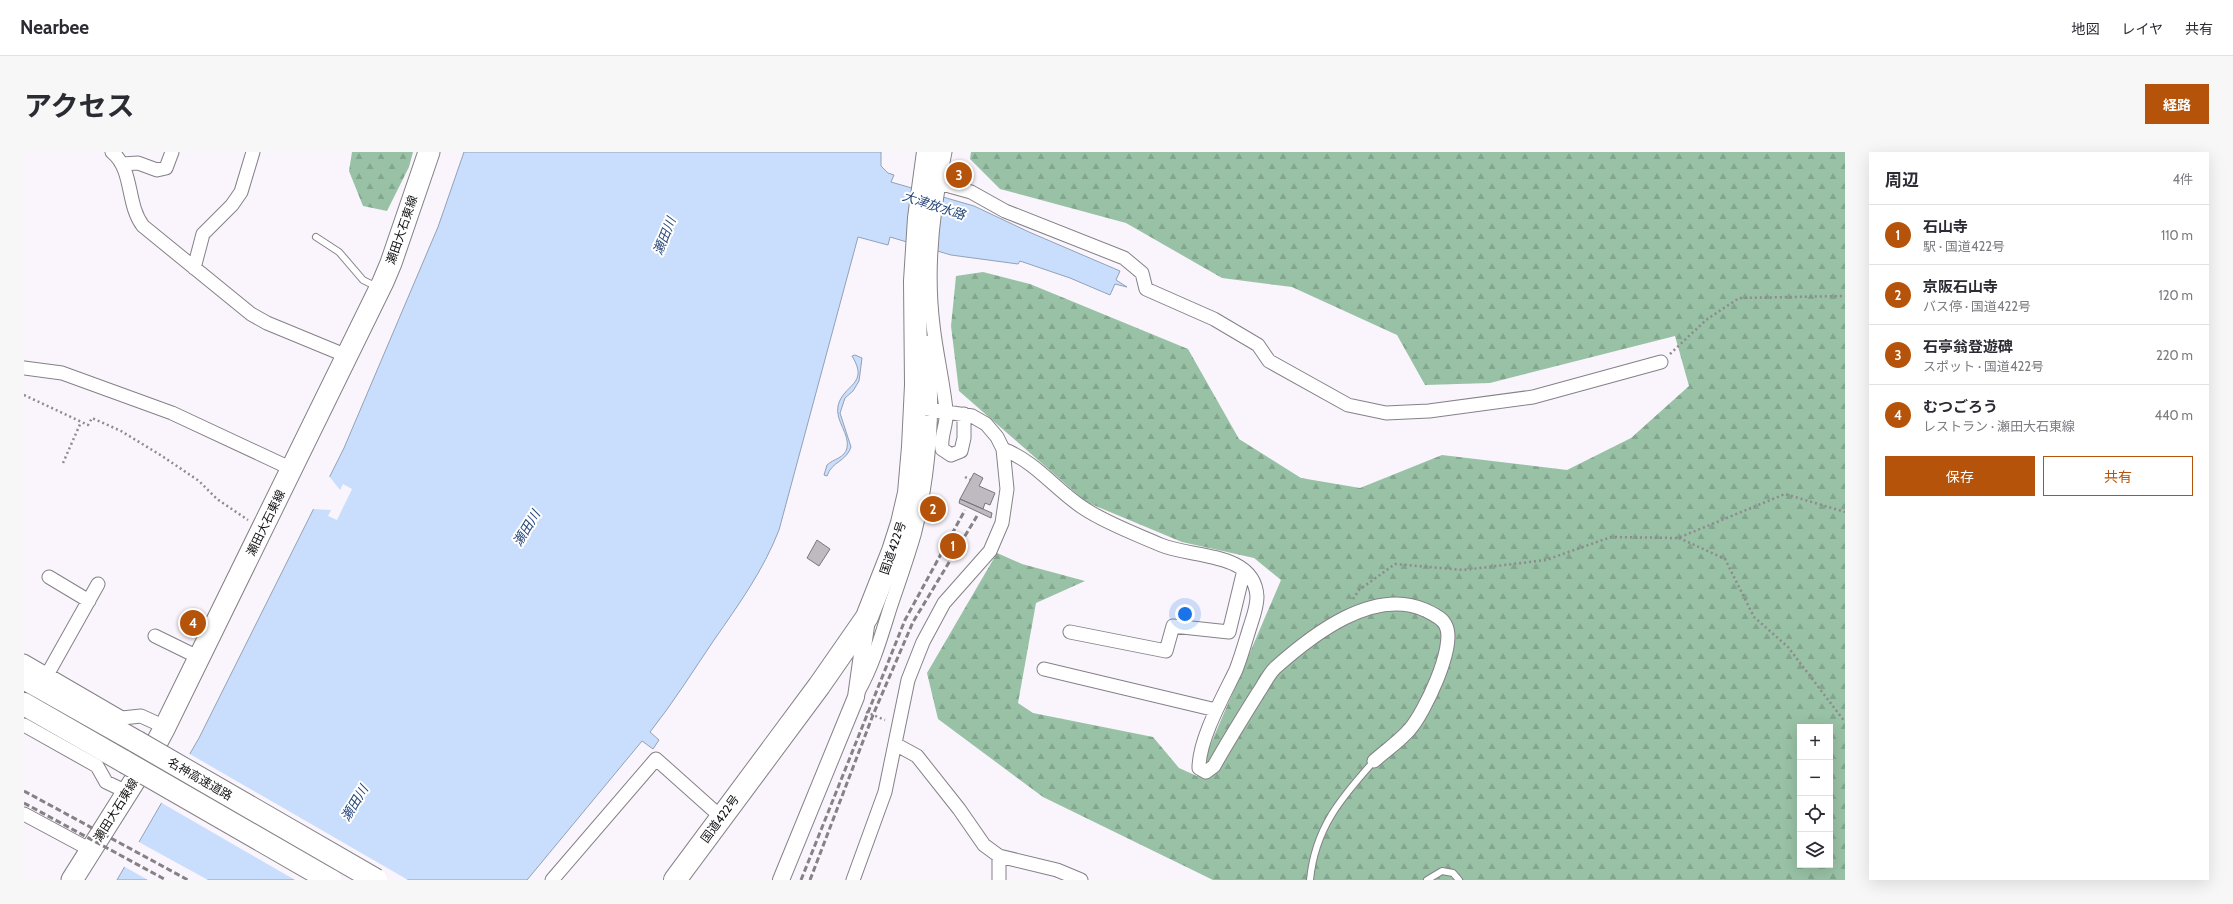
<!DOCTYPE html>
<html lang="ja">
<head>
<meta charset="utf-8">
<style>
	:root { --surface:#fff; --page:#f7f7f7; --text:#2b2b33; --muted:#7c7c81; --line:#e1e1e2; --accent:#b45309 }
	body { margin:0; font-family:Cabin,"Noto Sans JP",sans-serif; background:var(--page); color:var(--text) }
	.controls { position:absolute; right:12px; bottom:12px; display:grid; overflow:hidden; border-radius:0px; box-shadow:0 4px 16px #0002 }
	.controls button { width:36px; height:36px; display:grid; place-items:center; padding:0; border:0; border-bottom:1px solid var(--line); background:var(--surface); color:var(--text); font:20px sans-serif }
	.you { position:absolute; left:1161px; top:462px; width:14px; height:14px; margin:-10px; border:3px solid #fff; border-radius:50%; background:#1a73e8; box-shadow:0 0 0 6px #1a73e833 }
	.badge { display:grid; place-items:center; width:26px; height:26px; border-radius:50%; background:var(--accent); color:#fff; font-size:13px; font-weight:700 }
	.pin { position:absolute; translate:-50% -50%; border:2px solid #fff; box-shadow:0 1px 4px #0006 }
	.list { margin:0; padding:0; list-style:none }
	h2 { display:flex; justify-content:space-between; align-items:center; height:52px; margin:0; padding:0 16px; font-size:17px }
	h2 small { font-size:13px; font-weight:400; color:var(--muted) }
	.list li { display:grid; grid-template-columns:26px 1fr auto; gap:12px; align-items:center; box-sizing:border-box; height:60px; padding:0 16px; border-top:1px solid var(--line) }
	.list b { display:block; font-size:15px; white-space:nowrap }
	.list p { margin:0; font-size:13px; white-space:nowrap; color:var(--muted) }
	.list em { font-size:13px; font-style:normal; color:var(--muted) }
	.actions { display:flex; gap:8px; padding:12px 16px }
	.actions a { flex:1; padding:9px 0; border:1px solid var(--accent); border-radius:0px; text-align:center; font-size:14px; color:var(--accent) }
	.actions .main { background:var(--accent); color:#fff }
	.icon { flex:none; width:22px; height:22px; fill:none; stroke:currentColor; stroke-width:2; stroke-linecap:round; stroke-linejoin:round }
	.map { position:relative; flex:none; width:1821px; height:728px; overflow:hidden; border-radius:0px }
	header { display:flex; align-items:center; gap:24px; box-sizing:border-box; height:56px; padding:0 20px; background:var(--surface); border-bottom:1px solid var(--line) }
	header strong { font-size:19px }
	nav { display:flex; gap:22px; margin-inline-start:auto; font-size:14px }
	.intro { display:flex; align-items:center; justify-content:space-between; box-sizing:border-box; height:96px; padding:0 24px }
	h1 { margin:0; font-size:28px }
	.button { padding:10px 18px; border-radius:0px; background:var(--accent); color:#fff; font-size:14px; font-weight:700 }
	main { display:flex; gap:24px; padding:0 24px }
	aside { flex:1; background:var(--surface); border-radius:0px; box-shadow:0 4px 16px #0002 }
	.map>svg:first-child { display:block }
	.forest { fill:url(#forest-firs); fill-rule:evenodd }
	.water { fill:#c9defc; stroke:#92a1b6 }
	.pier { fill:#faf5fc }
	.building { fill:#bfbac0; stroke:#7b767c }
	.lines { fill:none; stroke-linecap:round; stroke-linejoin:round }
	.service-casing { stroke:#858186; stroke-width:8 }
	.minor-casing { stroke:#858186; stroke-width:15 }
	.tertiary-casing { stroke:#858186; stroke-width:18 }
	.primary-casing { stroke:#858186; stroke-width:23 }
	.trunk-casing { stroke:#858186; stroke-width:24 }
	.motorway-casing { stroke:#858186; stroke-width:24 }
	.path { stroke:#8e8a8f; stroke-width:2.5; stroke-dasharray:2 3; stroke-linecap:butt }
	.service { stroke:#fff; stroke-width:6 }
	.minor { stroke:#fff; stroke-width:13 }
	.tertiary { stroke:#fff; stroke-width:16 }
	.primary { stroke:#fff; stroke-width:21 }
	.trunk { stroke:#fff; stroke-width:22 }
	.motorway { stroke:#fff; stroke-width:22 }
	.rail { stroke:#858286; stroke-width:3; stroke-dasharray:6 3; stroke-linecap:butt }
	.motorway-bridge-casing { stroke:#858186; stroke-width:24; stroke-linecap:butt }
	.motorway-bridge { stroke:#fff; stroke-width:22 }
	.labels { text-anchor:middle; stroke-width:4; stroke-linejoin:round; paint-order:stroke }
	.street-label { font-size:12px; fill:#131214; stroke:#fff }
	.water-label { font-size:13px; font-style:italic; fill:#294a7a; stroke:#fff }
</style>
</head>
<body>
<header>
<strong>Nearbee</strong>
<nav><a>地図</a><a>レイヤ</a><a>共有</a></nav>
</header>
<div class="intro"><h1>アクセス</h1><a class="button">経路</a></div>
<main>
<div class="map">
<svg width="1821" height="728" viewBox="0 0 1821 728">
	<defs>
		<pattern id="forest-firs" width="22" height="20" patternUnits="userSpaceOnUse"><rect width="22" height="20" fill="#98c1a5"/><path d="M5 1l3.5 6h-7zM16 11l3.5 6h-7z" fill="#82a58d"/></pattern>
	</defs>
	<rect width="100%" height="100%" fill="#faf5fc"/>
	<path class="forest" d="M328,0h61l-4,15 -22,44 -24,-5 -14,-35z
		M947,0h874v728h-632l-170,-83 -105,-78 -11,-46 70,-120 25,11 63,17 -49,22 -18,100 15,10 120,24 26,31 18,8 84,-196 -27,-22 -72,-16 -96,-40 -127,-111 -8,-65 5,-50 27,-4 47,12 158,65 51,90 62,39 59,10 82,-33 125,15 64,-32 58,-52 -14,-50 -185,47 -65,2 -28,-50 -105,-48 -70,-9 -96,-55 -126,-34 -30,-30zM1776,575h30v138h-30z"/>
	<path class="water" d="M440,0h417v14l7,7 6,2 -3,7 83,24 55,26 91,39 -4,9 11,7 -12,-3 -5,11 -40,-17 -50,-17 -2,3 -67,-9 -61,-18 -2,8 -30,-8 -79,293c-16,41 -40,74 -65,110 -21,31 -41,63 -64,92l9,8 -6,9 -11,-8 -115,139h-410l82,-142 145,-290 94,-221z
		M831,203l7,3 -3,23 -6,10 -8,7 -5,15 11,34c-5,15 -19,14 -24,29l-3,-1 3,-10c6,-6 18,-7 20,-17 3,-14 -12,-27 -9,-42 5,-22 32,-21 14,-50z"/>
	<path class="pier" d="M305,324l11,14 3,-6 9,5 -15,31 -9,-4 3,-6 -19,-1z
		M164,601l220,127h-113l-135,-78z
		M113,689l71,39h-60l-25,-14z"/>
	<path class="building" d="M950,321l9,5 -4,8 16,7 -5,12 -5,-2 -2,6 -23,-10z
		M936,347l32,14 -1,5 -32,-15z
		M793,388l13,9 -11,17 -12,-8z"/>
	<g class="lines">
		<g class="service-casing">
			<path id="service" d="M292,85l23,15 24,28 14,7
				M1286,728c5,-52 31,-82 64,-119
				M1403,728l15,-9 11,2 6,7"/>
		</g>
		<g class="minor-casing">
			<path id="minor" d="M88,0c22,18 14,52 31,74l108,88 16,9 80,33
				M921,0c-12,55 -19,117 -12,173 3,28 10,56 13,85 2,13 -6,25 -4,39l9,6 10,-4 3,-13v-24
				M99,12l15,-1 19,7 9,-2 6,-16
				M900,27l47,13 34,19 119,47 18,15 4,16 68,30 44,26 11,16 79,44 38,8 43,-2 104,-14 128,-35
				M170,116l9,-34 29,-29 9,-13 12,-40
				M0,216l38,5 110,40 120,56
				M979,297c35,14 52,41 82,60 23,15 51,25 76,36 30,13 94,6 96,52 0,11 -5,23 -8,33 -4,13 -8,27 -13,40 -13,27 -37,69 -37,98l7,4 8,-6c14,-25 29,-49 44,-73 5,-7 10,-18 17,-25 37,-33 98,-81 150,-58 8,4 18,8 21,16 10,21 -22,87 -36,103 -10,12 -25,22 -36,32
				M25,425l40,24
				M1046,480l96,19 7,-25 56,6 15,-62
				M131,484l45,22
				M0,509l98,57 19,-2 24,11
				M1020,517l172,41
				M23,523l51,-91
				M835,538c15,-27 23,-57 32,-85 8,-23 16,-46 23,-70 14,-54 23,-137 11,-193
				M0,573l73,41 9,16 21,10
				M871,592l22,12 42,53 25,36 15,11 58,14 24,10
				M0,662l67,36
				M975,704v24
				M528,728l104,-121 65,58
				M829,728l32,-88 23,-112 15,-38 21,-39 46,-52 12,-28 5,-34 -4,-40 -6,-12 -11,-13 -14,-8 -57,-9"/>
		</g>
		<g class="tertiary-casing">
			<path id="tertiary" d="M757,728l75,-183 11,-78"/>
		</g>
		<g class="primary-casing">
			<path id="primary" d="M48,728l75,-119 18,-34 218,-445 8,-19 38,-111"/>
		</g>
		<g class="trunk-casing">
			<path id="trunk" d="M651,728l144,-194 48,-69 26,-66 9,-28 7,-30 4,-46 3,-62 -1,-104 4,-63 9,-66"/>
		</g>
		<g class="motorway-casing">
			<path id="motorway" d="M0,526l113,64
				M0,552l101,58"/>
		</g>
		<path class="path" d="M1646,202l36,-34 33,-22 106,-2
			M0,243l64,30 4,-7 29,13 41,25 37,25 18,18 31,21
			M39,311l18,-41
			M941,325l6,3
			M1655,386l46,21 29,58 34,30 57,75
			M1329,447l6,-9 36,-26 68,6 83,-10 65,-23 67,1 107,-44 60,18
			M842,560l19,8"/>
		<use href="#service" class="service"/>
		<use href="#minor" class="minor"/>
		<use href="#tertiary" class="tertiary"/>
		<use href="#primary" class="primary"/>
		<use href="#trunk" class="trunk"/>
		<use href="#motorway" class="motorway"/>
		<path class="rail" d="M0,639l164,89
			M0,651l142,77
			M777,728l104,-260 60,-110
			M786,728l63,-165 40,-93 64,-106"/>
		<g class="motorway-bridge-casing">
			<path id="motorway-bridge" d="M113,590l239,138
				M101,610l205,118"/>
		</g>
		<use href="#motorway-bridge" class="motorway-bridge"/>
	</g>
	<g class="labels">
		<g class="street-label">
			<text transform="translate(378 78) rotate(-71)" y="4">瀬田大石東線</text>
			<text transform="translate(242 371) rotate(-64)" y="4">瀬田大石東線</text>
			<text transform="translate(869 396) rotate(-71)" y="4">国道422号</text>
			<text transform="translate(176 627) rotate(30)" y="4">名神高速道路</text>
			<text transform="translate(92 658) rotate(-58)" y="4">瀬田大石東線</text>
			<text transform="translate(696 667) rotate(-54)" y="4">国道422号</text>
		</g>
		<g class="water-label">
			<text transform="translate(910 53) rotate(18)" y="5">大津放水路</text>
			<text transform="translate(640 84) rotate(-68)" y="5">瀬田川</text>
			<text transform="translate(502 376) rotate(-59)" y="5">瀬田川</text>
			<text transform="translate(330 651) rotate(-59)" y="5">瀬田川</text>
		</g>
	</g>
</svg>
<div class="controls">
<button>+</button>
<button>−</button>
<button><svg class="icon" aria-label="locate" viewBox="0 0 24 24"><circle cx="12" cy="12" r="6"/><path d="M12 2v4M12 18v4M2 12h4M18 12h4"/></svg></button>
<button><svg class="icon" aria-label="layers" viewBox="0 0 24 24"><path d="M12 4l9 5-9 5-9-5zM3 14l9 5 9-5"/></svg></button>
</div>
<div class="you"></div>
<div class="pin badge" style="left:929px;top:394px">1</div>
<div class="pin badge" style="left:909px;top:357px">2</div>
<div class="pin badge" style="left:935px;top:23px">3</div>
<div class="pin badge" style="left:169px;top:471px">4</div>
</div>
<aside>
<h2>周辺<small>4件</small></h2>
<ul class="list">
<li><span class="badge">1</span><div><b>石山寺</b><p>駅 · 国道422号</p></div><em>110 m</em></li>
<li><span class="badge">2</span><div><b>京阪石山寺</b><p>バス停 · 国道422号</p></div><em>120 m</em></li>
<li><span class="badge">3</span><div><b>石亭翁登遊碑</b><p>スポット · 国道422号</p></div><em>220 m</em></li>
<li><span class="badge">4</span><div><b>むつごろう</b><p>レストラン · 瀬田大石東線</p></div><em>440 m</em></li>
</ul>
<div class="actions"><a class="main">保存</a><a>共有</a></div>
</aside>
</main>
</body>
</html>
